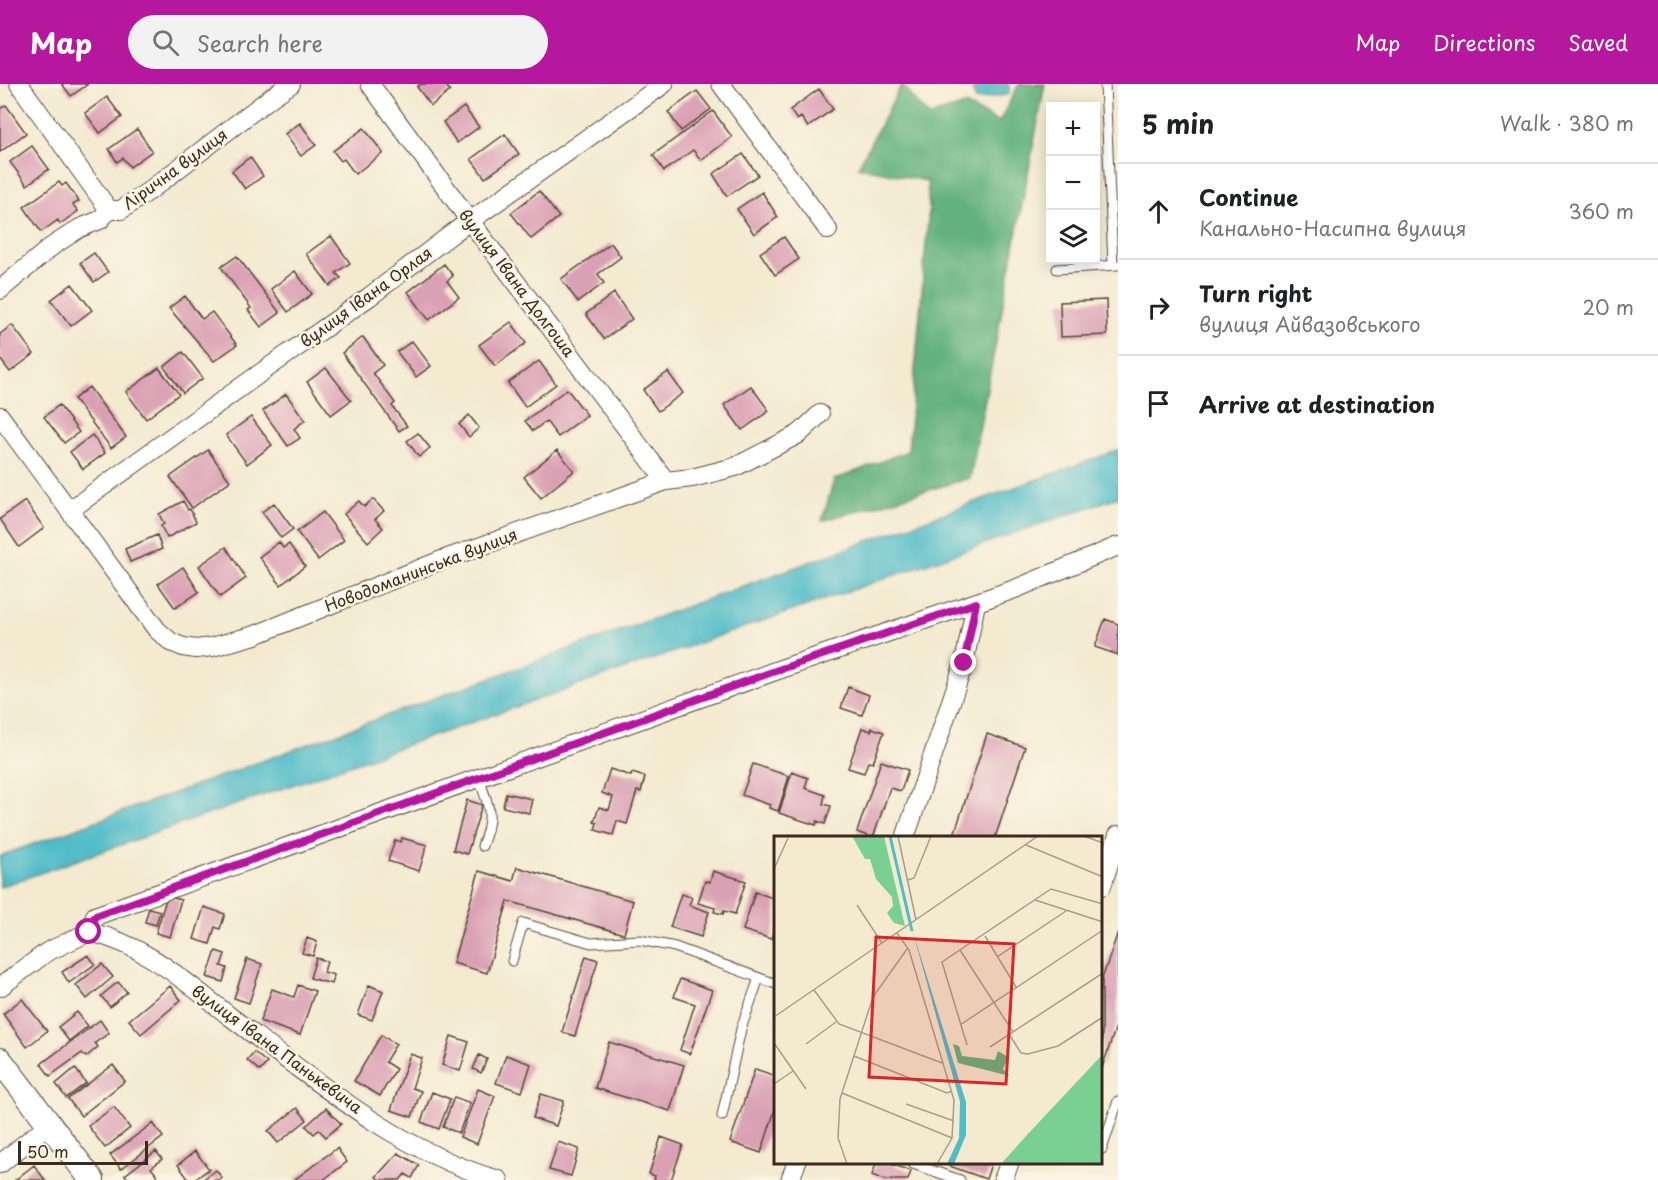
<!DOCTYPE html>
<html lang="en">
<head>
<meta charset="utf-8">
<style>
	:root { --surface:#fff; --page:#f2f2f2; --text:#202124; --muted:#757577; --line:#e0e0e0; --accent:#b5179e }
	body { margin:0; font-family:"Playpen Sans",sans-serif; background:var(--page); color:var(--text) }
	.controls { position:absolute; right:18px; top:18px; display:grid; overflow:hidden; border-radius:0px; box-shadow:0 3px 15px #0003 }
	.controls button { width:54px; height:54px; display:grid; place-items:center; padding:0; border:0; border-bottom:2px solid var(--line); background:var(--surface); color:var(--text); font:30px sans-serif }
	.scale { position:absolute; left:18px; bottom:15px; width:130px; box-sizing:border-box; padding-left:6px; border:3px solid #3b2a1e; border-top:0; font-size:16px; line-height:21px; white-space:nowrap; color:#3b2a1e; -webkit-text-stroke:4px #fcf5e5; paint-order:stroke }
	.stop { position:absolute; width:18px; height:18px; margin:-14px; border:4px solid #b5179e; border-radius:50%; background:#fff }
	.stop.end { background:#b5179e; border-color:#fff; box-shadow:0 2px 6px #0008 }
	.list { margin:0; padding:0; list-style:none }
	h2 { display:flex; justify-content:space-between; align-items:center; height:78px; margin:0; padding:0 24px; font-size:26px }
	h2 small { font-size:20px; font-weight:400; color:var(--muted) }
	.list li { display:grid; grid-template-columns:39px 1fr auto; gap:18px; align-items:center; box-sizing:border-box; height:96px; padding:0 24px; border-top:2px solid var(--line) }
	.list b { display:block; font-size:22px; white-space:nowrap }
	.list p { margin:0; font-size:20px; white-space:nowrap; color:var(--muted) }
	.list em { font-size:20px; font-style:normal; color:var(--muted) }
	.icon { flex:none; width:33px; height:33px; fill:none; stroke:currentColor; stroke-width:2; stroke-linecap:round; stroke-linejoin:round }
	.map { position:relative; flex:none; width:1118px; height:1096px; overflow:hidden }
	header { display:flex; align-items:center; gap:36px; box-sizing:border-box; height:84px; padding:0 30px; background:var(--accent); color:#fff }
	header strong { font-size:28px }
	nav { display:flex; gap:33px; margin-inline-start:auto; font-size:21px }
	.search { width:420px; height:54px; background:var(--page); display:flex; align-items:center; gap:15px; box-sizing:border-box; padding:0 21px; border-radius:33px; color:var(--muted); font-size:22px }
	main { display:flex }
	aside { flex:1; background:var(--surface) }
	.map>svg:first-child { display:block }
	.forest { fill:#63b27d; stroke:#4f6e4e; stroke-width:1.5 }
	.water { fill:#4fbcc8; stroke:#457373; stroke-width:1.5 }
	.building { fill:#daa0b4 }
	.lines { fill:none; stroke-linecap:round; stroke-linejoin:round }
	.lane-casing { stroke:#574739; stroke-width:11 }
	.street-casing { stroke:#574739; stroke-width:20 }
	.secondary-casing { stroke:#574739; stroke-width:26 }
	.lane { stroke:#fff; stroke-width:9 }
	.street { stroke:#fff; stroke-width:18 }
	.secondary { stroke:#fff; stroke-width:24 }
	.route { stroke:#b5179e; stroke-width:8 }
	.labels { text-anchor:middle; stroke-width:5; stroke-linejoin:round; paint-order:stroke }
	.street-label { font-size:16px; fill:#3b2a1e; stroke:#fcf5e5 }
	.inset-river { fill:none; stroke:#4fbcc8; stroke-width:3 }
	.inset-road { fill:none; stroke:#a99d89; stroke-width:1.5 }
	.view { fill:#d62828; fill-opacity:0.15; stroke:#d62828; stroke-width:3 }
	.inset-edge { fill:none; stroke:#3b2a1e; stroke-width:3 }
</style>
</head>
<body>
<header>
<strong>Map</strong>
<div class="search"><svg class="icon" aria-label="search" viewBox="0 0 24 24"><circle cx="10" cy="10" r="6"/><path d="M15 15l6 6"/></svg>Search here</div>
<nav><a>Map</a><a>Directions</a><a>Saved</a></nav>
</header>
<main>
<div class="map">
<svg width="1118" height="1096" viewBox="0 0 1118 1096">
	<rect width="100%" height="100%" fill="#fcf5e5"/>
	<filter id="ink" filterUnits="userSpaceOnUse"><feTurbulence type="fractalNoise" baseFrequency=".0167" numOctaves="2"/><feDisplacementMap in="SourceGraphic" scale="12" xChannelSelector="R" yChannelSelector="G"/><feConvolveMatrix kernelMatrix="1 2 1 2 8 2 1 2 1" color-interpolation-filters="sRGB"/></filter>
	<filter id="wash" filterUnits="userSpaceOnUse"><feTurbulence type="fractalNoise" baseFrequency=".008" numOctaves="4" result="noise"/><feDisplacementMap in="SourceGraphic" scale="24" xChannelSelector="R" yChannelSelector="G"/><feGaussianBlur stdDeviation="1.35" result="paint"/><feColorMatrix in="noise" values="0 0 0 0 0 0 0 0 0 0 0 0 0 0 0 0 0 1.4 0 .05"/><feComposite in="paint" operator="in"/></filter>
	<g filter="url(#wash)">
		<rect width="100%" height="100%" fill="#f3ead0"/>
		<path class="forest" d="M902,0l14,19 13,13 36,-11 34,17 20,-38h26l-75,394 -148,43 12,-41 74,-29 21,-242 -2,-28 -69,-14z"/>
		<path class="water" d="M971,0h38v10l-33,6z
			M1118,366v47l-1118,390v-30l3,-2z"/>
		<g id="blocks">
			<path class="building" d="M62,0h26l-17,12z
				M421,0h24l5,7 -19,15 -14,-19z
				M819,5l14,20 -25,18 -7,-10 -4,3 -7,-10z
				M697,7l14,18 -30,22 -13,-19z
				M107,13l15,20 -22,16 -15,-20z
				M6,21l20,28 -26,19v-43z
				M464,23l15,20 -22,16 -14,-21z
				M713,27l19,26 -31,23 -8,-10 -29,21 -11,-16z
				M300,39l16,22 -15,11 -16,-22z
				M364,44l19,25 -28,21 -11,-15 -3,2 -8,-10z
				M137,45l15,22 -22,16 -7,-9 -6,4 -8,-13z
				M505,50l14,20 -34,24 -14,-19z
				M32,62l17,23 -22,16 -17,-23z
				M743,70l15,21 -31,21 -14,-22z
				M250,73l13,19 -18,13 -13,-18z
				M59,98l3,4 4,-3 13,18 -6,4 5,6 -18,13 -2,-4 -17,12 -17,-25z
				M539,107l20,26 -28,22 -20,-26z
				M762,108l16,25 -24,17 -17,-25z
				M331,152l19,27 -14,10 5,5 -11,8 -24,-32z
				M784,153l15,22 -24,16 -15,-22z
				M611,159l10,14 -23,17 6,9 -26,19 -17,-23z
				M94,169l14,19 -14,10 -14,-19z
				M237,172l43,57 -19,14 -13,-17 3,-2 -30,-41z
				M444,180l9,12 -6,5 12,16 -30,23 -21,-28z
				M295,187l17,23 -24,18 -17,-23z
				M72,200l20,26 -21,16 -20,-26z
				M614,209l18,26 -28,20 -18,-25z
				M185,212l17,23 10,-7 25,33 -23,16 -45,-53z
				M1106,216l1,35 -46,2 -1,-35z
				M511,238l15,21 -31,23 -16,-21z
				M12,241l22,29 -24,18 -10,-13v-25z
				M363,253l20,28 -10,8 22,30 -3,3 15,20 -8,5 -57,-78z
				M412,257l19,25 -15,11 -19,-25z
				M183,268l20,26 -20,15 -19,-26z
				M539,277l17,23 -31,23 -17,-24z
				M159,284l20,26 -33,25 -20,-27z
				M326,284l25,32 -20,15 -24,-33z
				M668,288l15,21 -25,18 -15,-21z
				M751,302l18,25 -27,19 -18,-25z
				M89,303l37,50 -15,11 -37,-49z
				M567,305l20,26 -29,22 -12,-16 -13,10 -8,-10z
				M286,310l19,26 -11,9 6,9 -12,8 -25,-35z
				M59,321l20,27 -15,11 -20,-26z
				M469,331l10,13 -10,9 -10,-13z
				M251,333l21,28 -25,19 -21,-29z
				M418,349l12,15 -11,9 -12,-16z
				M92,351l13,18 -22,16 -13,-17z
				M208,366l22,31 -38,27 -22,-31z
				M557,366l17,21 -33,27 -17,-21z
				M373,415l11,12 -9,8 8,9 -15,14 -24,-28 15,-13 5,6z
				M25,417l19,27 -25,19 -19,-28z
				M183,417l5,9 2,-1 6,13 -29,16 -6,-12 3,-2 -5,-10z
				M274,419l19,26 -12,9 -19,-26z
				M323,428l21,28 -26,20 -21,-28z
				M157,451l5,14 -32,13 -5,-13z
				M279,458l4,6 6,-4 16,22 -24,19 -22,-28z
				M226,463l20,31 -26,19 -21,-31z
				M183,483l16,25 -24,16 -17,-24z
				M1105,535l13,5v31l-23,-8z
				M848,603l21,8 -7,20 -21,-7z
				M862,644l9,3 1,-3 12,4 -11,31 -5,-1 -4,11 -16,-5z
				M987,650l38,13 -30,91h-42z
				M881,677l27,9 -7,21 -11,-3 -17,50 -16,-6z
				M753,680l36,12 -11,35 -9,-3 1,-3 -28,-10z
				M610,685l21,7 1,-3 13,4 -4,15 -4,-1 -10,33 -10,-3 -4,14 -18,-5 2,-7 -3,-1 5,-15 10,3 4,-13 -11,-4z
				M792,688l16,6 -3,10 20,7 -2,9 8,2 -6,18 -8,-3 -1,4 -37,-12z
				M506,709l26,6 -3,14 -26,-6z
				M467,716l15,5 -15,49 -14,-4z
				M402,754l25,7 -8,26 -31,-10 7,-21 6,2z
				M517,783l116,34 -9,33 -116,-33 -21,72 -34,-10 26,-92 34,10z
				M713,787l33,10 -11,33 -11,-3 -1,3 -9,-2 1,-4 -17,-5 7,-22 5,1z
				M755,808l21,7v23l-5,17 -28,-9z
				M681,810l11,3 -3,8 20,7 -8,25 -31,-10z
				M167,812l14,4 -11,37 -14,-4z
				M204,823l21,7 -5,15 -5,-2 -5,17 -16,-5z
				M149,824l11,3 -4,14 -11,-3z
				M1118,848v89l-16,47v-89z
				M307,854l10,4 -4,14 -11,-3z
				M216,867l9,3 -4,12 6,2 -4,14 -16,-5z
				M88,871l7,9 -26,19 -7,-11z
				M586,872l12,4 -23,76 -13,-4z
				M316,874l11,3 -3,11 10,3 -2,9 -22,-6z
				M247,875l15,5 -13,39 -15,-5z
				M102,880l11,13 -26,22 -11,-14z
				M680,895l32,11 -22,64 -10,-4 15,-46 -21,-7z
				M118,898l9,10 -17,15 -9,-11z
				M298,901l17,6 -15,44 -40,-14 12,-32 22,8z
				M369,901l14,6 -11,29 -14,-5z
				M170,902l11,14 -40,34 -12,-14z
				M22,915l25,32 -20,16 -24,-33z
				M77,928l11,14 -19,15 -11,-14z
				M100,936l9,13 -14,10 3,4 -12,10 -4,-4 -32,23 -9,-12z
				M381,951l15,9 -11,18 11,7 -16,27 -26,-15z
				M451,952l18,6 -9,29 -18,-6z
				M609,958l75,23 -14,46 -75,-23z
				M254,968l13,11 -7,8 -13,-11z
				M410,970l12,4 -10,30 9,3 -9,26 -21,-7z
				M479,971l8,4 -6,14 -8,-4z
				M506,971l25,9 -9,28 -26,-9z
				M113,981l12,16 -44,35 -13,-17z
				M75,984l11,15 -20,15 -10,-14z
				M755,985l21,7v31l-15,46 -31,-11z
				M478,1005l17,7 -18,48 -17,-7z
				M432,1008l18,7 -11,30 -18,-7z
				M541,1010l23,7 -8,25 -23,-8z
				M454,1013l16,6 -11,30 -16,-6z
				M114,1023l16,21 -25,20 -17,-22z
				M297,1024l10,12 -29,23 -10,-12z
				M326,1024l15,16 -15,13 -7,-7 -5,4 -8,-8z
				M153,1039l10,14 -42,32 -11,-14z
				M661,1053l22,8 -12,35h-17l1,-4 -6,-2z
				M558,1058l21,7 -8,27 -22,-6z
				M337,1064l10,14 -24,18h-29z
				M156,1067l6,8 -11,9 6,7 -7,5h-21l-4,-5z
				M195,1067l14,18 -15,11h-5l-11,-15z
				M398,1069l21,12 -7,13 -7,-4 -5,6h-20l-4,-3z
				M876,1080h15l20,7 -3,9h-24l-12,-5z
				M944,1080h47l-5,15z
				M34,1081l11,15h-30z
				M216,1086l6,8 -2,2h-18z"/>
		</g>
	</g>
	<g filter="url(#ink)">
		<use href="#blocks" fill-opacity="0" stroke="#574739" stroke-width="1.5"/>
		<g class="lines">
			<g class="lane-casing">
				<path id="lane" d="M1105,0l8,181
					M1057,185l61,-4
					M478,693c12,31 16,37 4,69
					M512,877l11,-38 68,20 49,-3 35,7 101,37
					M722,1032l19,-87 18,-51
					M1102,1065l16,-48
					M913,1080l47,16"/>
			</g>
			<g class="street-casing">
				<path id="street" d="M19,0l90,126
					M370,0l100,137 196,260
					M721,0l107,146
					M0,206l51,-43 29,-19 20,-8 9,-10h12l28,-19 124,-95 18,-12
					M0,332l157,214 14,12 12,5 13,2 16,-2 43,-12 184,-74 227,-80 26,-3 43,-11 64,-33 21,-20
					M70,426l189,-136 110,-77 84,-64 211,-149
					M905,754l59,-175 12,-60
					M1102,802l16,-51
					M89,848c56,12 99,52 143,86 81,61 169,135 267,162
					M0,903l47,-35 42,-20 6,-16 683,-246 237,-81 103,-43
					M0,1080l49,-40
					M790,1096l6,-16
					M1003,1096l6,-16"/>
			</g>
			<g class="secondary-casing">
				<path id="secondary" d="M0,976l92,120"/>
			</g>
			<use href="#lane" class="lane"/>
			<use href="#street" class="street"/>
			<use href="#secondary" class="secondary"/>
		</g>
	</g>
	<g class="lines" filter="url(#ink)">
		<path class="route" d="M89,848l6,-16 6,-2 677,-244 198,-67 -12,60"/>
	</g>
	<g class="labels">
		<g class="street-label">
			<text transform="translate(175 85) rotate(-36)" y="6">Лірична вулиця</text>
			<text transform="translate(517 199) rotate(53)" y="6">вулиця Івана Долгоша</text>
			<text transform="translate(366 213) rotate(-36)" y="6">вулиця Івана Орлая</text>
			<text transform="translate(421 486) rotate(-21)" y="6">Новодоманинська вулиця</text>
			<text transform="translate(277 965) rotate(36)" y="6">вулиця Івана Панькевича</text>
		</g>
	</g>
	<g transform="translate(774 752)">
		<rect width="328" height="328" fill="#f3ead0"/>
		<path d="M78,0h32l21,90 -11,-3 -7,-10 6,-7 -1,-9 -16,-18 -6,-20h-5zM328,219v109h-101l25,-28z" fill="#7ad093"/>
		<path d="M179,208l6,2 3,10 33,4 3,-9 10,6 -5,12 7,7 -52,-13z" fill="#63b27d"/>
		<path d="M138,93l54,173v33l-12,29h-7l12,-26 1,-36z" fill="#4fbcc8"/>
		<path class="inset-river" d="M116,0l22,95"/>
		<path class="inset-road" d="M124,0l18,84M310,0l19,7M252,9l77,32M0,33l14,-31M134,44l6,-2 17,-42M261,64l68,22M83,69l25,38M123,97l12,17 45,150 -2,38 -15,26M211,100l31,51M186,114l53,82M223,121l69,-46M40,154l25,34 103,39M0,181l264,-181M186,189l143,-95M235,198l12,19 7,1 30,-8 45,-29M0,207l32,46M32,208l30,-22M193,209l-25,-83 109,-73 52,15M216,211l113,-74M80,220l93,37 5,-2M0,248l19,-13M68,257l110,45M132,268l48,17M73,328l-9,-26 2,-39 33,-102 34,-48"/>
		<path class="view" d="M102,101l138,7 -8,140 -137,-7z"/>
		<rect width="328" height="328" class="inset-edge"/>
	</g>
</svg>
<div class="controls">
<button>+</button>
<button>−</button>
<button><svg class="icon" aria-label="layers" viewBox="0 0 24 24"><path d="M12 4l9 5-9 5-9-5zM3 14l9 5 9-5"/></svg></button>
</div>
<div class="scale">50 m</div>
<div class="stop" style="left:89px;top:848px"></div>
<div class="stop end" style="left:964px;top:579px"></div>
</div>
<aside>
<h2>5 min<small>Walk · 380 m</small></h2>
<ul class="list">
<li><svg class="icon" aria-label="ahead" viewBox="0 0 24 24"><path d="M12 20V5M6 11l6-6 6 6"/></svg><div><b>Continue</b><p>Канально-Насипна вулиця</p></div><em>360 m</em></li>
<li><svg class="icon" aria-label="right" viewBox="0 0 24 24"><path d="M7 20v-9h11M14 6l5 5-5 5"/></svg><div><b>Turn right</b><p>вулиця Айвазовського</p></div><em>20 m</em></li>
<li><svg class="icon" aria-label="arrive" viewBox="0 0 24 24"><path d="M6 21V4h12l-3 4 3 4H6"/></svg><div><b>Arrive at destination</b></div></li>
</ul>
</aside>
</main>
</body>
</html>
